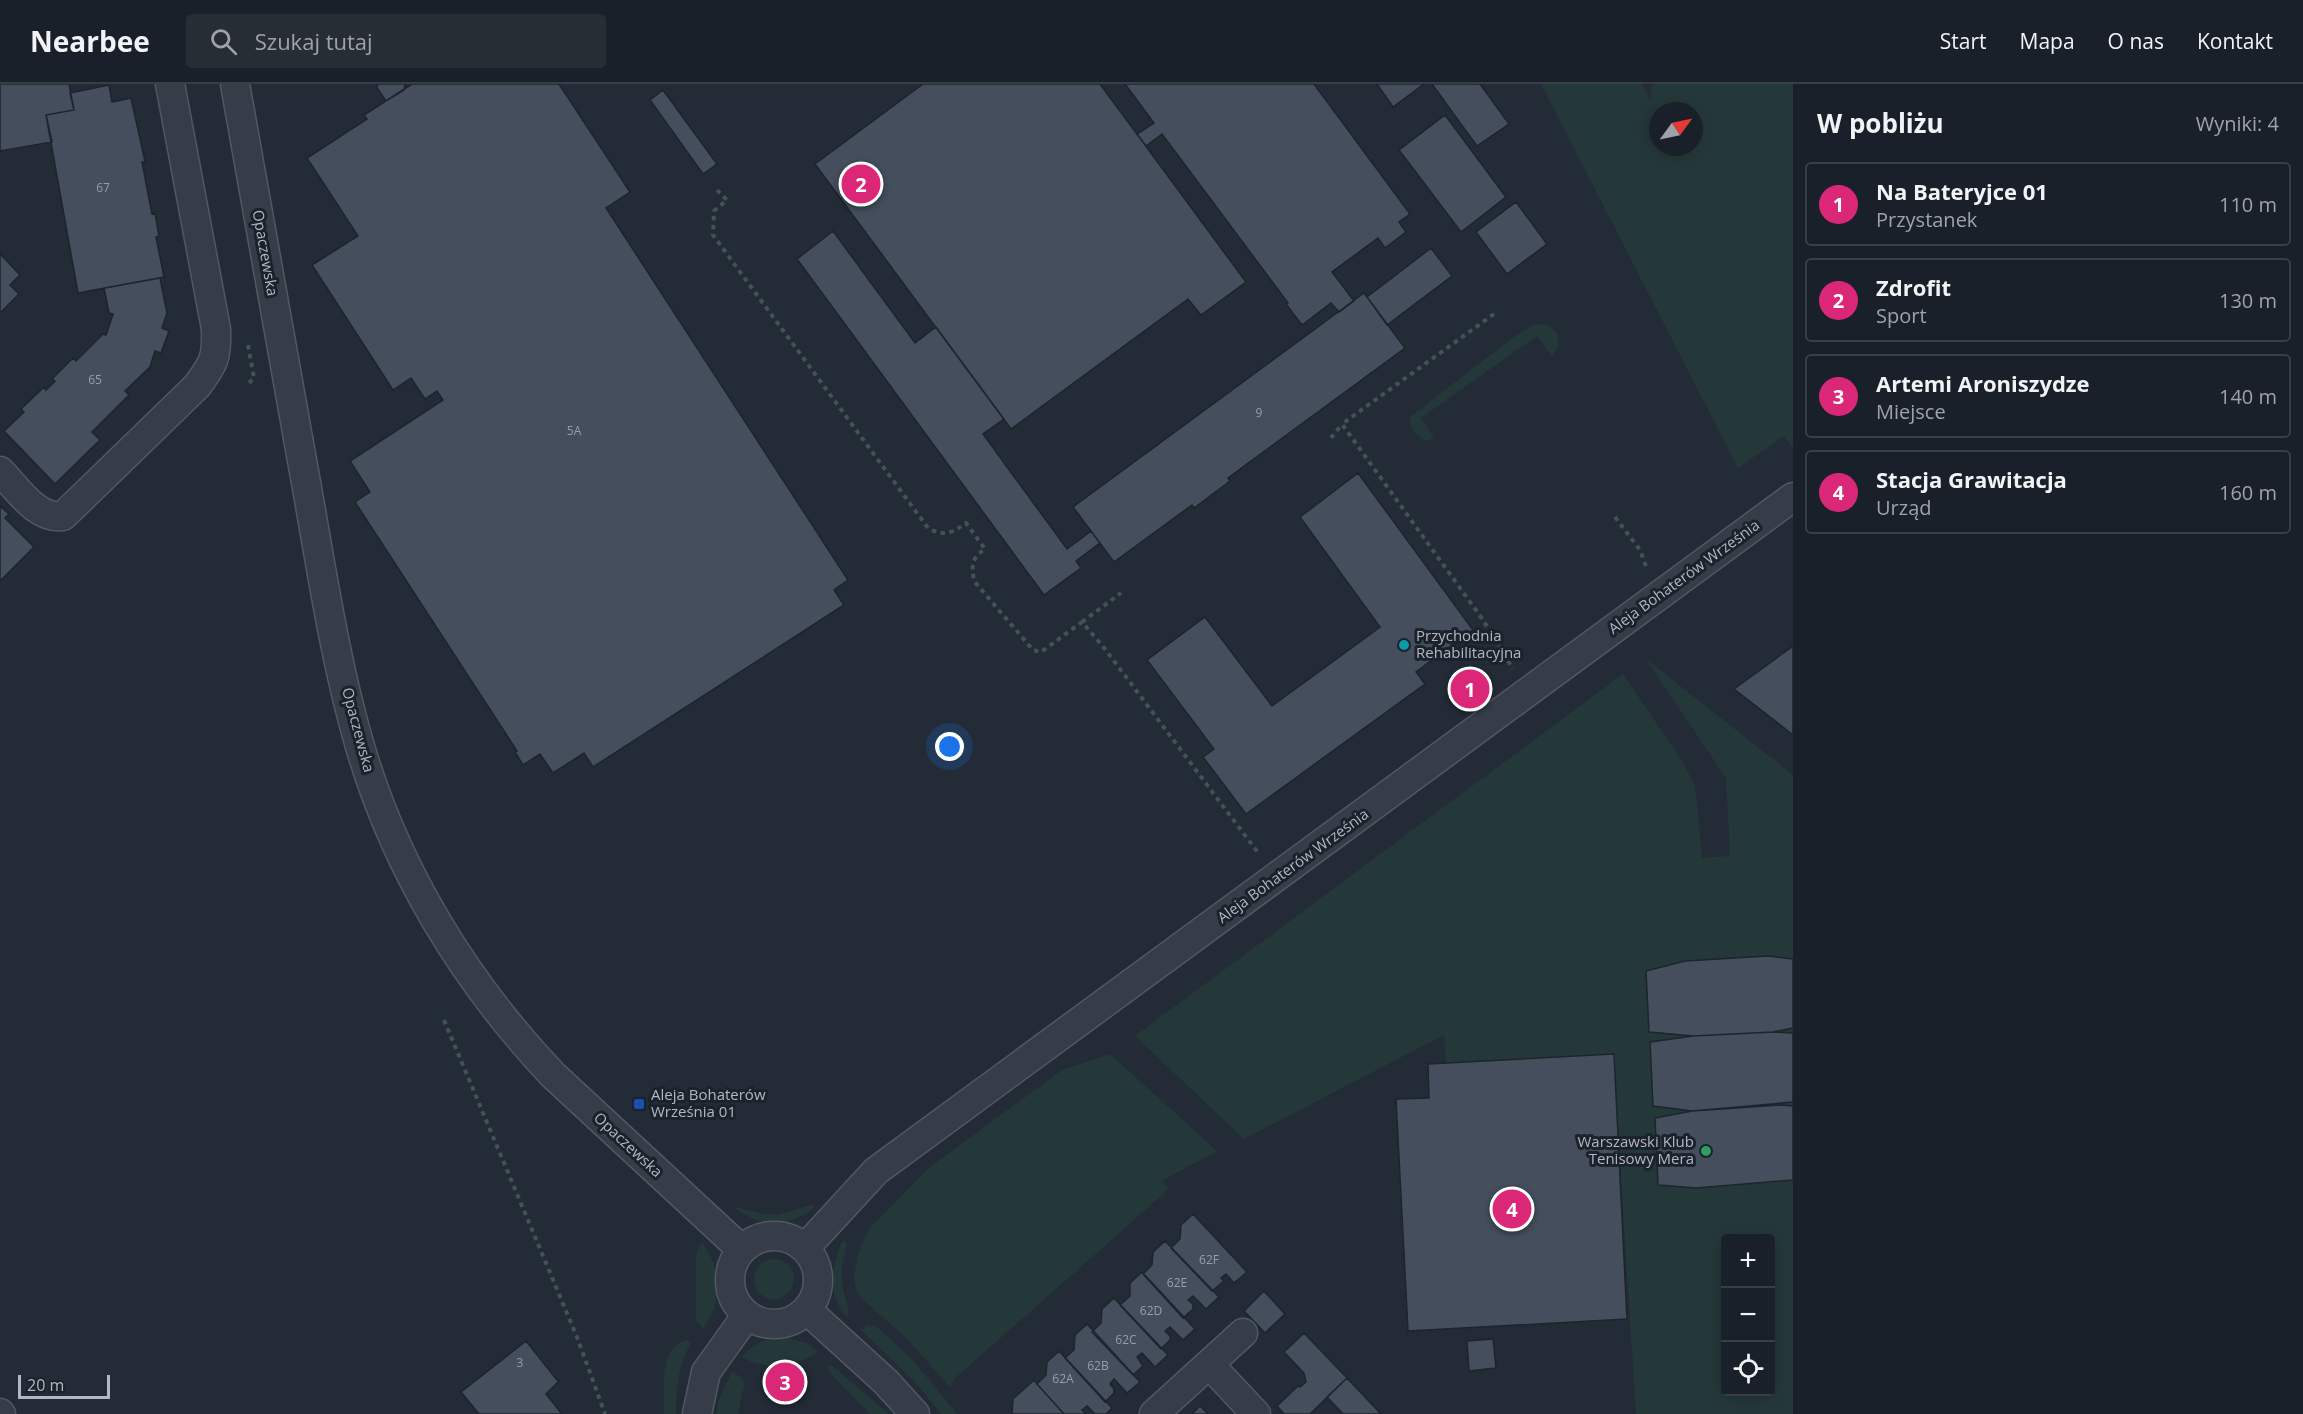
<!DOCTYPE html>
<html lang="pl">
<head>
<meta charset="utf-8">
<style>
	:root { --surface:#1a2029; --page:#272d35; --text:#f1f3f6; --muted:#9fa3a8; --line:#383e46; --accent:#db2777 }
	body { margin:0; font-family:"Open Sans",sans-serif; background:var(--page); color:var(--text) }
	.controls { position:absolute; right:18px; bottom:18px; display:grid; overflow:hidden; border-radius:6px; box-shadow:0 3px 15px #0003 }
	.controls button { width:54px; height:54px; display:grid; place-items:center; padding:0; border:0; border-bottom:2px solid var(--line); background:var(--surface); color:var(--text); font:30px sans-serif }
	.compass { position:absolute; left:1649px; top:18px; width:54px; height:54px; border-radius:50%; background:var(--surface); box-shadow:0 3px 15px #0003; rotate:57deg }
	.scale { position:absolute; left:18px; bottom:15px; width:92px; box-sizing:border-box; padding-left:6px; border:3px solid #b1b8c4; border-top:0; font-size:16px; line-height:21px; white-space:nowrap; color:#b1b8c4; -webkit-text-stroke:4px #1b222c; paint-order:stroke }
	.you { position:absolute; left:950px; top:663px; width:21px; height:21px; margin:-15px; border:4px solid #fff; border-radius:50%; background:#1a73e8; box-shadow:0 0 0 9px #1a73e833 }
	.badge { display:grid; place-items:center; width:39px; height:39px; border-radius:50%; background:var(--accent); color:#fff; font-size:20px; font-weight:700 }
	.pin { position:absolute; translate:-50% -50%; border:3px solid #fff; box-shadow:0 2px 6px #0006 }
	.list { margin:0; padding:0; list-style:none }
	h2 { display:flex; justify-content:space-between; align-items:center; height:78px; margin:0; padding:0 24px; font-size:26px }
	h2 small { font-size:20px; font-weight:400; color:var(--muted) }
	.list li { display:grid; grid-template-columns:39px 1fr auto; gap:18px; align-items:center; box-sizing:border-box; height:84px; margin:0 12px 12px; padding:0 12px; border:2px solid var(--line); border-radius:6px }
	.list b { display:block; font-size:22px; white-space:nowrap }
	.list p { margin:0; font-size:20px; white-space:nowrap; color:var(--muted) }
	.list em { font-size:20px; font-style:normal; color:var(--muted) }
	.icon { flex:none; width:33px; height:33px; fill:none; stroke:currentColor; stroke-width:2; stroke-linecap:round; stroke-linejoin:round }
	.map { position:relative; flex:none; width:1793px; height:1330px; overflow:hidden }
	header { display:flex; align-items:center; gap:36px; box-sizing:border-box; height:84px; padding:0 30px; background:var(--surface); border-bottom:2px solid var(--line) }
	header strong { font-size:28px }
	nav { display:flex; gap:33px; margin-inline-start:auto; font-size:21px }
	.search { width:420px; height:54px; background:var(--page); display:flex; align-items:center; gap:15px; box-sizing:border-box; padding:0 21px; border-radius:6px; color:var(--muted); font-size:22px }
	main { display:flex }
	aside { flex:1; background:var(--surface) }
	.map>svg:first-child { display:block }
	.green { fill:#253839; fill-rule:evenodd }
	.building { fill:#444e5c; stroke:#1d242e; stroke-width:1.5 }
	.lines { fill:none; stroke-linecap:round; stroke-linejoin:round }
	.street-casing { stroke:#515862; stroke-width:31 }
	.path { stroke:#425355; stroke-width:4; stroke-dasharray:4.5 4.5; stroke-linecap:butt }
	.street { stroke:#363d48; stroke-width:28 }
	.culture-dot { fill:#0f9aa8; stroke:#1b222c; stroke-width:2 }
	.transit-dot { fill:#1a4fb4; stroke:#1b222c; stroke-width:2 }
	.leisure-dot { fill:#2e9e5b; stroke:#1b222c; stroke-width:2 }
	.labels { text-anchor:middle; stroke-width:6; stroke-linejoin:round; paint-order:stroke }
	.number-label { font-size:12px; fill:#969eaa }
	.street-label { font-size:15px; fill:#b1b8c4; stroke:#1b222c }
	.poi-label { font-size:15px; fill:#b1b8c4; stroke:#1b222c; text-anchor:start }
</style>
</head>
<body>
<header>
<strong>Nearbee</strong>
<div class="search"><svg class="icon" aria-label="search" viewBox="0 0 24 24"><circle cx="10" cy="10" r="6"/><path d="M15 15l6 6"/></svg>Szukaj tutaj</div>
<nav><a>Start</a><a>Mapa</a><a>O nas</a><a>Kontakt</a></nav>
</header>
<main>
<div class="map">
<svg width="1793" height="1330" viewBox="0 0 1793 1330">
	<rect width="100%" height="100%" fill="#232b37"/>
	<path class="green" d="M1541,0h101l8,16 2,-16h141v364l-9,-12 -46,32zM1658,27h36v36h-36z
		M1540,240l10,2 7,7 2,13 -7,10 -15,-20 -116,82 13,20 -7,3c-10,-4 -18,-12 -17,-24l105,-81 16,-10z
		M1646,575l147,116v639h-157l-23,-360 -167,9 -2,-28 -200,104 -109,-103 488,-362 61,90 11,22 7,72 28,-2 -4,-78zM1726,1154h44v154h-44z
		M1110,970l107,97 -55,30 7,8 -215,190 -4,8 -44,-49 -44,-39 -6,-10 -2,-11 4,-25 11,-24 61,-62 132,-97z
		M812,1121l2,3c-22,19 -58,19 -80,-1l29,7 14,1z
		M843,1156l4,4c-3,12 -7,27 -5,39 1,13 8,22 6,35 -22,-23 -17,-51 -5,-78z
		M702,1158c19,25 21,61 1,87l-7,-9v-59l1,-10z
		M754 1195a20 20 0 1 1 40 0a20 20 0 1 1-40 0Z
		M867,1241l9,1 36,33 45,55h-16l-24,-30 -56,-54z
		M783,1253l23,6 12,8c-19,17 -56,20 -77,5l19,-14z
		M687,1256l4,3c-13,21 -15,46 -15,71h-12c1,-23 -7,-66 23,-74z
		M831,1280v1l58,49h-19l-41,-42 -1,-5z
		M732,1287l11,8 1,6 -6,29h-22l2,-12z"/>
	<path class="building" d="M0,0h69l5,26 -28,5 6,27 -52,9z
		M378,0h27l-1,6 -18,11 -9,-13z
		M412,0h147l71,108 -24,16 242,372 -14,10 10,15 -251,162 -9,-14 -31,20 -13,-19 -17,11 -8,-13 2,-1 -162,-249 15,-10 -20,-31 93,-61 -6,-9 -12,8 -14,-21 -18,12 -81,-125 46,-29 -51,-78 60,-39 -3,-4z
		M923,0h177l146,198 -45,33 -13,-16 -177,130 -196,-265z
		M1125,0h189l96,130 -11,8 7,10 -21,16 -7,-10 -46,34 22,29 -15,11 -8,-9 -29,22 -16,-21 2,-1 -126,-169 -16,12 -9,-12 17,-11z
		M1377,0h47l-31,23z
		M1432,0h48l29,40 -32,22z
		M109,1l3,17 19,-4 13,59 1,5h-3l10,52 3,-1 4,23 -3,1 8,40 -86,16 -32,-178 28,-5 -4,-17z
		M663,6l54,74 -14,10 -53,-74z
		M1445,31l61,82 -45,35 -62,-82z
		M1516,118l31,42 -40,30 -31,-42z
		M833,147l82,112 21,-16 68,92 -21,15 84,115 24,-18 9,12 -24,18 5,7 -37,27 -247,-336z
		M1431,164l21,28 -65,49 -20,-28z
		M0,170l20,21 -10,10 9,9 -19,19z
		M160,194l7,35 -5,15 7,3 -8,22 -6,-2 -5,16 -25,24 4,4 -37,37 8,8 -45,44 -51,-53 20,-19 -3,-3 23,-22 2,3 9,-9 -3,-2 21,-21 3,3 27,-27 3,1 7,-21 -4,-1 -5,-25z
		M1364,209l41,55 -177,130 2,3 -36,27 -2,-3 -78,57 -41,-55z
		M1358,389l115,157 -57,42 9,12 -179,130 -43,-57 11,-8 -67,-89 58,-43 67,89 108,-79 -80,-110z
		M0,422l9,8 -4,4 29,29 -34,34z
		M1793,562v87l-1,1 -58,-45z
		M1768,872l25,3v69l-20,4 -80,4 -44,-4 -3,-61 39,-10z
		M1773,948l20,1v69l-101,9 -39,-5 -3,-64 43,-6z
		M1614,970l13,265 -219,12 -12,-232 33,-1 -1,-34z
		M1781,1021l12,1v74l-97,8 -38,-3 -3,-67 37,-7z
		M1193,1130l54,58 -13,11 -8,-9 -5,4 3,3 -12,10 -41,-43 9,-9 1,-14z
		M1165,1157l54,56 -13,12 -13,-13 -5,4 5,4v5l-10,9 -40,-44 9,-9 1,-13z
		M1142,1188l53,57 -12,11 -13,-13 -5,4 5,5v4l-9,9 -41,-44 10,-9v-13z
		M1264,1207l21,23 -20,19 -21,-22z
		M1114,1214l54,57 -13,12 -13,-14 -5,4 6,9 -10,9 -41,-43 9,-9 1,-14z
		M1087,1240l53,58 -13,11 -13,-14 -4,5 4,5v4l-9,9 -40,-44 9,-8 1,-15z
		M1304,1249l43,45 -37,36h-26l-7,-8 21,-20 2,1 6,-5 -2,-9 -20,-21z
		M1493,1255l3,29 -27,3 -2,-30z
		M526,1257l31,39 2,1 -13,13 16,20h-83l-18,-22z
		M1059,1267l53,57 -6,6h-11l-8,-8 -5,4 4,4h-22l-27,-30 9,-9 1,-13z
		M1347,1294l34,36h-38l-16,-17z
		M1034,1296l3,4 27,30h-52l1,-15z
		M1200,1322l8,8h-16z"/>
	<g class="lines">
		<g class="street-casing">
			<path id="street" d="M235,0c22,128 45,255 68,382 17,92 30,187 56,277 36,125 105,238 194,332l188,174
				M0,387c17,17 37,49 63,45l134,-130c17,-23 20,-28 19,-57l-46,-245
				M730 1196a44 44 0 1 1 88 0a44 44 0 1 1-88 0Z
				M805,1164l71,-77 917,-674
				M807,1226l79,72 29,32
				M1209,1280l47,50
				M0,1329l1,1
				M697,1330l9,-42 41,-57
				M1154,1330l89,-81"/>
		</g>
		<path class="path" d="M717,106l10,10 -13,11 -1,24 215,293c16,9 24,5 38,-5l19,26c-13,8 -14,17 -11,32l59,69 8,2 41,-30 23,27 154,205
			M1494,230l-152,110 141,196 30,49
			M248,261l6,33 -6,6
			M1331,354l11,-14
			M1615,433l25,33 7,19
			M1082,538l39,-29
			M444,936l133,317 28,77"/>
		<use href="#street" class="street"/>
	</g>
	<circle class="culture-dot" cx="1404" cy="561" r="6"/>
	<rect class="transit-dot" x="633" y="1014" width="12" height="12" rx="3"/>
	<circle class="leisure-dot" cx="1706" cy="1067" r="6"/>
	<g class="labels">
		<g class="number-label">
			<text x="103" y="108">67</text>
			<text x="95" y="300">65</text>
			<text x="1259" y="333">9</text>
			<text x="574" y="351">5A</text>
			<text x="1209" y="1180">62F</text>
			<text x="1177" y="1203">62E</text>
			<text x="1151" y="1231">62D</text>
			<text x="1126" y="1260">62C</text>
			<text x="520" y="1283">3</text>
			<text x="1098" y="1286">62B</text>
			<text x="1063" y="1299">62A</text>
		</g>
		<g class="street-label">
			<text transform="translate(265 169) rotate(80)" y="5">Opaczewska</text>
			<text transform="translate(1684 493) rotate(-36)" y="5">Aleja Bohaterów Września</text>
			<text transform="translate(358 646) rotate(75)" y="5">Opaczewska</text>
			<text transform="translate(1293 782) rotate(-36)" y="5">Aleja Bohaterów Września</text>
			<text transform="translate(628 1061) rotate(43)" y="5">Opaczewska</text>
		</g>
		<g class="poi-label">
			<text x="1416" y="557">Przychodnia<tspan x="1416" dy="17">Rehabilitacyjna</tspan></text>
			<text x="651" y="1016">Aleja Bohaterów<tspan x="651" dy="17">Września 01</tspan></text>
			<text x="1694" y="1063" text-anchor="end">Warszawski Klub<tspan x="1694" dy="17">Tenisowy Mera</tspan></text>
		</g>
	</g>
</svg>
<div class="controls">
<button>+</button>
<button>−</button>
<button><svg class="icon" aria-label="locate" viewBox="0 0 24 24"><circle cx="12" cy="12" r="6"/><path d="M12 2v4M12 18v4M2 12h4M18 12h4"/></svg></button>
</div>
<svg class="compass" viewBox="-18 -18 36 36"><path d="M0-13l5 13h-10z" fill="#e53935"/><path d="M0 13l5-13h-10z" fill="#9fa3a8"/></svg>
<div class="scale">20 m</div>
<div class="you"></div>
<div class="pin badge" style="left:1470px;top:605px">1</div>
<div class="pin badge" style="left:861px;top:100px">2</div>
<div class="pin badge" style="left:785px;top:1298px">3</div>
<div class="pin badge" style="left:1512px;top:1125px">4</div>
</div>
<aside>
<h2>W pobliżu<small>Wyniki: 4</small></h2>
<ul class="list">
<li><span class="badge">1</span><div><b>Na Bateryjce 01</b><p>Przystanek</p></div><em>110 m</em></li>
<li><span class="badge">2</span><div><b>Zdrofit</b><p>Sport</p></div><em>130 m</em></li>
<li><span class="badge">3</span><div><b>Artemi Aroniszydze</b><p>Miejsce</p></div><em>140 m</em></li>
<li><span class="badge">4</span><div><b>Stacja Grawitacja</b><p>Urząd</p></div><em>160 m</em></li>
</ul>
</aside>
</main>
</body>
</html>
